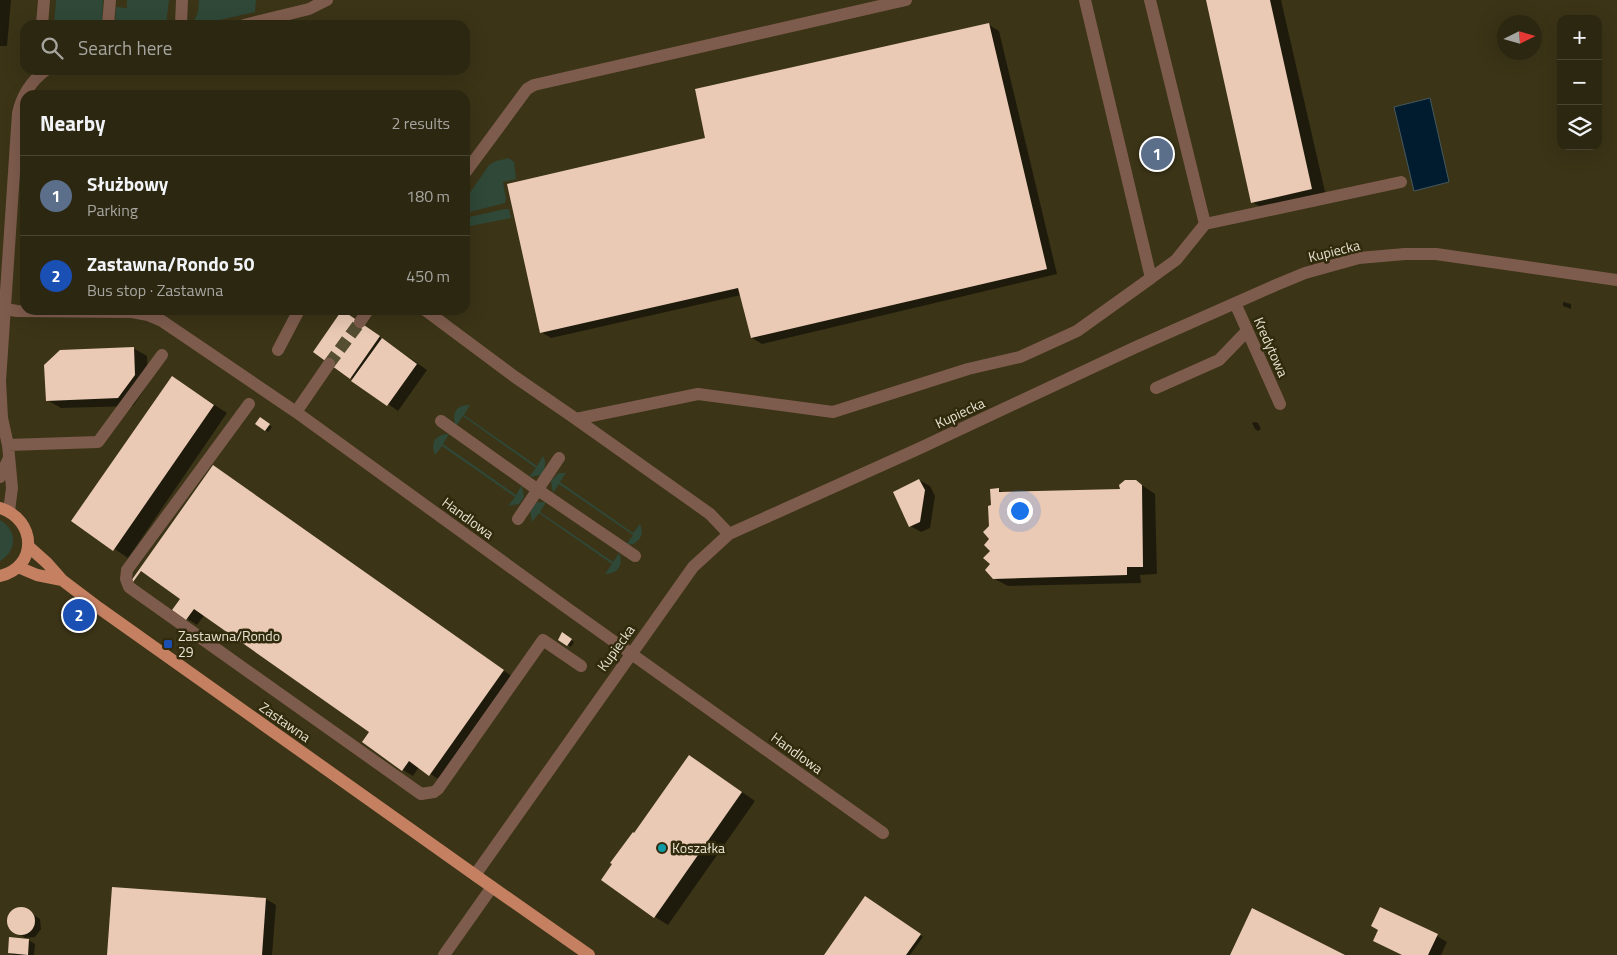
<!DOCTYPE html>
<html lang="en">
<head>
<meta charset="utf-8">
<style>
	:root { --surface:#2c2711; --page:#38331f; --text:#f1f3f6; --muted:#a6a59f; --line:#484431; --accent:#bca0f2 }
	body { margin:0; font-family:"Titillium Web",sans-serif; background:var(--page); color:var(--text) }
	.controls { position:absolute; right:15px; top:15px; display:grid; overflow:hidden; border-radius:10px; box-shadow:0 5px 20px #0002 }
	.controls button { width:45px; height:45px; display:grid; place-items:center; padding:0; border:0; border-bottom:1px solid var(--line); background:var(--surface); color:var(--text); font:25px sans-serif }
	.compass { position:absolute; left:1497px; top:15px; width:45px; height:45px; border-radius:50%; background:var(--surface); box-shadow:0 5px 20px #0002; rotate:85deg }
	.you { position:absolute; left:1019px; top:510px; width:18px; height:18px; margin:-12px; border:4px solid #fff; border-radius:50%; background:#1a73e8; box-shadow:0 0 0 8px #1a73e833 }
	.badge { display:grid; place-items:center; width:32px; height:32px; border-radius:50%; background:var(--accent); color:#fff; font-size:16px; font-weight:700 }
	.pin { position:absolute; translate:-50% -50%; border:2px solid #fff; box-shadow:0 1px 5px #0006 }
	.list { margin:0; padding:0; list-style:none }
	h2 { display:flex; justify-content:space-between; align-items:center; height:65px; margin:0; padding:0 20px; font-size:21px }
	h2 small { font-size:16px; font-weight:400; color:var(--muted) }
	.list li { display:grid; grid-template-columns:32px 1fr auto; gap:15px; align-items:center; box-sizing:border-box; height:80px; padding:0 20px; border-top:1px solid var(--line) }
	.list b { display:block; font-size:19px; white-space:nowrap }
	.list p { margin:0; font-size:16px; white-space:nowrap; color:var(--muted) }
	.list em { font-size:16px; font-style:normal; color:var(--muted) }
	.icon { flex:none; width:28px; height:28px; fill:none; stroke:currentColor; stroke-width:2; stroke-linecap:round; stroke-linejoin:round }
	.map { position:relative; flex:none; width:1617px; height:955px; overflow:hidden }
	.search { position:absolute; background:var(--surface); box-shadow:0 5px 20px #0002; left:20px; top:20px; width:450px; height:55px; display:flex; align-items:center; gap:12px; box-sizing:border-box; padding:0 18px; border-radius:15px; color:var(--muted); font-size:19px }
	.panel { position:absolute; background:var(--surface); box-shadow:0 5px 20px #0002; left:20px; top:90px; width:450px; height:225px; border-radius:15px }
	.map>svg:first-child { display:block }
	.green { fill:#2f4837 }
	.water { fill:#001c2e; stroke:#46585f }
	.shadow { fill:#0007 }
	.building { fill:#eacab5 }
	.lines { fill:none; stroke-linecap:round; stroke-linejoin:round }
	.minor-tunnel { stroke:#554e33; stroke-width:12; stroke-dasharray:12 6; stroke-linecap:butt }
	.minor { stroke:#7e5c4d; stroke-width:12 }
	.major { stroke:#c58062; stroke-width:12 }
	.transit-dot { fill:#1a4fb4; stroke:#312a0c; stroke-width:2 }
	.culture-dot { fill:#0f9aa8; stroke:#312a0c; stroke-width:2 }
	.labels { text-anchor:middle; stroke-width:5; stroke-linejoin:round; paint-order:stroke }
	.street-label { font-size:14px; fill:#e8e3d2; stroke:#312a0c }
	.poi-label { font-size:14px; fill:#e8e3d2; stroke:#312a0c; text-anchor:start }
</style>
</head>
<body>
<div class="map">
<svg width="1617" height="955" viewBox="0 0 1617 955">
	<rect width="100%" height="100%" fill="#3b3417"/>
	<path class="green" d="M56,0h47l-1,25h-48z
		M127,0h42l-3,25h-51l1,-18 11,1z
		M199,0h57l-1,12 -58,13 -3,-4 4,-9z
		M509,158l5,4 2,17 -13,3 3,17 -1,4 -40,10v-13l24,-35 7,-4z
		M505,209h4l2,9 -46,9v-9z
		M470,405l-6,10 73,51 6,-10c4,8 2,12 -2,19l-12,2 7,-9 -73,-52 -7,10c-5,-12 0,-22 14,-21z
		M449,434l-6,10 73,51 6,-10 2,12 -5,7 -11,2 7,-9 -73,-51 -7,9c-5,-12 0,-21 14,-21z
		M559,473h7l-6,9 73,51 7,-9c5,11 -1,21 -14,21l7,-10 -74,-51 -6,9 -2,-12z
		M538,502h8l-6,10 73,50 6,-9c5,12 -1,21 -14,21l7,-10 -73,-51 -7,9 -2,-12 4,-6z
		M0,520c18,10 17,31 0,41z"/>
	<path class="water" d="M1430,98l19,84 -35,9 -20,-84z"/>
	<path class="shadow" d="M0,0h11l-4,46h-7z
		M1207,0h74l45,196 -60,14 -14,-8z
		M989,25l10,6 58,243 -295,70 -10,-6 -11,-43 -190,43 -10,-6 165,-193z
		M1563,302l8,2v5l-8,-3z
		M345,313l82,57 -29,41 -84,-59z
		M133,348l14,8 1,28 -15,22 -72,2 -14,-8z
		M173,378l54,35 -99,145 -55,-37z
		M263,421l9,6 -4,5 -11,-8z
		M1255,422l3,1 3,6 -3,2 -3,-2 -3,-6z
		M213,466l300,211 -73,103 -21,-13 -6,9 -10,-6 -32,-38 -166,-118 -8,11 -23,-15 8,-11z
		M919,480l11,6 5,10 -5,32 -9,4 -11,-6z
		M1136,481l19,13 2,80 -17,1 1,8 -133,3 -15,-8 -3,-52 2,-20 7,-16 6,3 116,-3z
		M563,634l11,8 -3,5 -12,-8z
		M690,756l65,45 -87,124 -13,-8 -20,-83z
		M865,897l58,40 -13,18h-84z
		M266,899l10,6 -4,50h-163z
		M25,909l15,10 1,10 -6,8 -10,1 10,6 -1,11h-20l-5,-3 19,-12 -18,-13 -1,-10 6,-7z
		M1380,930l57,6 10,6 -6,13h-38z"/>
	<path class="building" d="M1206,0h64l42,189 -61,14z
		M989,23l58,246 -296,69 -13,-50 -198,45 -33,-149 198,-46 -10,-49z
		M342,310l38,26 -30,43 -37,-27z
		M382,338l35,26 -30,42 -36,-25z
		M134,347l1,28 -17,23 -72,3 -2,-36 16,-15z
		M172,376l42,29 -101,146 -42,-30z
		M260,417l10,7 -5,7 -10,-7z
		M213,465l291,205 -75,106 -20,-15 -7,10 -40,-29 7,-10 -175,-123 -8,11 -14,-10 8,-11 -39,-28 -8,11 -2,-1z
		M919,479l6,11 -5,32 -11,5 -16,-35z
		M1125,480h11l6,5 1,82h-16v8l-134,4 -8,-9 5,-6 -7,-6 7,-7 -6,-6 5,-6 -6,-7 6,-6 -1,-20 3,-1 -1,-16 9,-1v4l121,-3 -1,-4z
		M562,632l10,7 -5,7 -9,-6z
		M689,755l53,37 -88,126 -53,-38 11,-16 -2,-1 23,-31 1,1z
		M112,887l154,11 -4,57h-155z
		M865,896l56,38 -15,21h-82z
		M7 921a14 14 0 1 1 28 0a14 14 0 1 1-28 0Z
		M1380,907l58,27 -10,21h-26l-29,-14 5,-11 -7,-4z
		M1252,908l93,47h-115z
		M9,937l20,2 -1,16 -20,-2z"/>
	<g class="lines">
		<path class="minor-tunnel" d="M329,364l31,-42"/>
		<path class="minor" d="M1150,0l55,224 -29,36 -25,18
			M42,25l2,-25
			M108,25l2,-25
			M181,25l1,-25
			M244,25l65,-16 18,-9
			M465,173l62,-84 7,-4 372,-85
			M1205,224l196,-42
			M1235,303l45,101
			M5,309l12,2 115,1 16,3 14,6 134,91 271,196 316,225
			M425,310l90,67 61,42 122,-25 135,18 135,-43 52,-12 57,-26 74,-53 -66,-278
			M360,322l8,-12
			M278,350l21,-40
			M1156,388l63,-28 28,-29
			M249,404l-122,166 -1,9 3,8 292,207 13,-2 4,-3 105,-149 38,26
			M296,412l33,-48
			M576,419l134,95 19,20
			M441,421l97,69 97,66
			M8,445l90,-3 64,-87
			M0,477l9,-19
			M9,511l3,-23 -4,-43 -6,-27 -2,-37 18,-268c4,-18 13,-32 28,-43
			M518,519l41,-61
			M475,875l218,-308 36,-33 189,-85 218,-102 140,-62 29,-12 54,-15 46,-4h31l181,26
			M444,955l48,-68"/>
		<path class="major" d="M0,508c37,12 38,59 0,68
			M28,546l19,17 15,17 37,28 376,267 114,80
			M18,567l19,8 25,5"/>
	</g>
	<rect class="transit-dot" x="163" y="639" width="10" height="10" rx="2.5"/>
	<circle class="culture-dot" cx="662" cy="848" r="5"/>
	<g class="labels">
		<g class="street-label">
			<text transform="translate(1334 251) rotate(-14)" y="5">Kupiecka</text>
			<text transform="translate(1271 347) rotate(66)" y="5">Kredytowa</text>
			<text transform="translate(960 413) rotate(-25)" y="5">Kupiecka</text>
			<text transform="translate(468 518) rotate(36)" y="5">Handlowa</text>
			<text transform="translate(616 648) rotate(-54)" y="5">Kupiecka</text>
			<text transform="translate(285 722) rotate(35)" y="5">Zastawna</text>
			<text transform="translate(797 753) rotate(36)" y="5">Handlowa</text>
		</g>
		<g class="poi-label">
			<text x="178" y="641">Zastawna/Rondo<tspan x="178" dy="16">29</tspan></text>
			<text x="672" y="853">Koszałka</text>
		</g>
	</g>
</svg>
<div class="controls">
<button>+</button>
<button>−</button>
<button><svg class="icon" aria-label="layers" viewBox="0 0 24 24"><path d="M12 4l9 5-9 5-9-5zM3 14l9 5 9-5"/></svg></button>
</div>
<svg class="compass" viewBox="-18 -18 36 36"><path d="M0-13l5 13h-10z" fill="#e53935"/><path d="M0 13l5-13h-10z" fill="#a6a59f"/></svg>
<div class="you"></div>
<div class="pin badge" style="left:1157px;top:154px;background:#5c6f8a">1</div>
<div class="pin badge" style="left:79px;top:615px;background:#1a4fb4">2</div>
<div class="search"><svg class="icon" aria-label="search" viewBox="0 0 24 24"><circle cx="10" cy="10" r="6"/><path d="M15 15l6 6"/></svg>Search here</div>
<section class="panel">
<h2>Nearby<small>2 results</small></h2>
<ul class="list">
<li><span class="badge" style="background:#5c6f8a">1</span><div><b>Służbowy</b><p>Parking</p></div><em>180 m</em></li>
<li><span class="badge" style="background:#1a4fb4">2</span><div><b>Zastawna/Rondo 50</b><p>Bus stop · Zastawna</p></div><em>450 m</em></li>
</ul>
</section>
</div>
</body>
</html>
